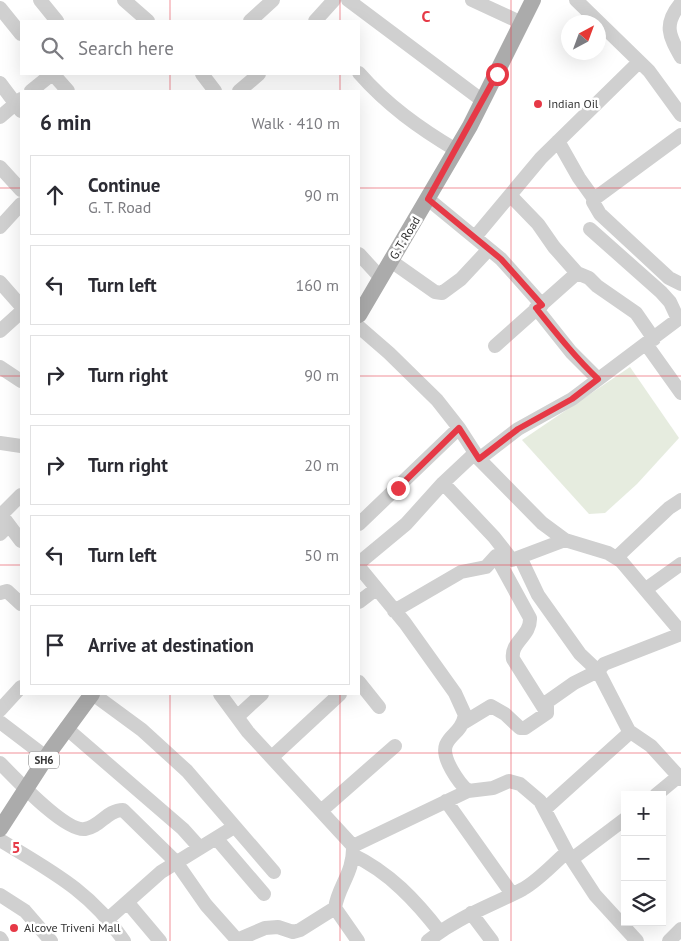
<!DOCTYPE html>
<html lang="en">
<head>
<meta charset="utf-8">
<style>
	:root { --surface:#fff; --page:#f2f2f3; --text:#2b2b33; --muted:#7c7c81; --line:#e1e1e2 }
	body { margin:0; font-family:"PT Sans",sans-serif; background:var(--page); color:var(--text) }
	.controls { position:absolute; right:15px; bottom:15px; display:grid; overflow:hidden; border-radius:0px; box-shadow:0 5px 20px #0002 }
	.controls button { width:45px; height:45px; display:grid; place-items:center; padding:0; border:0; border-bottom:1px solid var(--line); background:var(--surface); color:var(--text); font:25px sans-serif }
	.compass { position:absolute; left:561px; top:15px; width:45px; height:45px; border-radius:50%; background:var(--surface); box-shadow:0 5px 20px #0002; rotate:41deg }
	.stop { position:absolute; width:15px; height:15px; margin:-11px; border:4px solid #e63946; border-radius:50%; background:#fff }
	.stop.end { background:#e63946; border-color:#fff; box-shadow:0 1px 5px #0008 }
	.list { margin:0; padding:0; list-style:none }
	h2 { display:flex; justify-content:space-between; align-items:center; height:65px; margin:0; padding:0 20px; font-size:21px }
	h2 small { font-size:16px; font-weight:400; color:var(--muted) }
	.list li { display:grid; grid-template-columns:32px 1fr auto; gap:15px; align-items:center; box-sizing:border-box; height:80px; margin:0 10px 10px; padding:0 10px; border:1px solid var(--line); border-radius:0px }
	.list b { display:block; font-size:19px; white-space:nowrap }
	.list p { margin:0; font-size:16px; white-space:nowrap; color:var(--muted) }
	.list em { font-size:16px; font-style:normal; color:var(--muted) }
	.icon { flex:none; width:28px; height:28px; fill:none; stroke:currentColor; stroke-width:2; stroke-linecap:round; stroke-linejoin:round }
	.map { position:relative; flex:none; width:681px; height:941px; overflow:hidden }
	.search { position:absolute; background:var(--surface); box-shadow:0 5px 20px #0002; left:20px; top:20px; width:340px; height:55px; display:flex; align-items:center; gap:12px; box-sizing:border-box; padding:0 18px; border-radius:0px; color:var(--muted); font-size:19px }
	.panel { position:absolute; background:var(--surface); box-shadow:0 5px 20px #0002; left:20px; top:90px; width:340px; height:605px; border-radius:0px }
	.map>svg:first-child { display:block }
	.park { fill:#e6ecdf }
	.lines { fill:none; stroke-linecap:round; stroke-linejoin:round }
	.minor { stroke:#d0d0d0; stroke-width:14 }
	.major { stroke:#ababab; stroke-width:16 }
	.route { stroke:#e63946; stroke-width:6 }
	.grid { fill:none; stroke:#e63946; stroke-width:1; stroke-opacity:0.55 }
	.poi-dot { fill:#e63946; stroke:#fff; stroke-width:2 }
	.labels { text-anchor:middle; stroke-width:5; stroke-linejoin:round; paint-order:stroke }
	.shield { fill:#fff; stroke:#707070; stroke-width:1 }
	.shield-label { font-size:11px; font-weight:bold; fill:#333 }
	.poi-label { font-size:12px; fill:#333; stroke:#fff; text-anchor:start }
	.street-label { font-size:12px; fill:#333; stroke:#fff }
	.grid-label { font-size:16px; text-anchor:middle; font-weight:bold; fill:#e63946; stroke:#fff; stroke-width:5; stroke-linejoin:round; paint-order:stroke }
</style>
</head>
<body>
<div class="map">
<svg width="681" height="941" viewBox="0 0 681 941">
	<rect width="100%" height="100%" fill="#fff"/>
	<path class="park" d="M630,367l49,71 -42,46 -32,29 -16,1 -67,-74z"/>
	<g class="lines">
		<path class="minor" d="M40,0l17,21
			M124,0l24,21
			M348,0l135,101
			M472,0l50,23
			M576,0l73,71 32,44
			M681,3c-18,21 -12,33 0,54
			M0,8l21,26
			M250,21l23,-21
			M315,21l19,-21
			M359,73c28,32 60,55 97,77
			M53,74l15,17
			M202,74l13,17
			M0,83l21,28
			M31,91l21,-17
			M239,91l20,-17
			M0,117l21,-18
			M558,141l21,37 15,21 -1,3 7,12 69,64 12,6
			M0,167l21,23
			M510,195l28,29 16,23 23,26 12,5 8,8 39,27 18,26
			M428,199l73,60 41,46
			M594,199l87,-64
			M0,227l21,-23
			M590,229l71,63 9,10 8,17
			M475,237l66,-79 98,-96
			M359,254l22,24
			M391,261l44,31 7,1 19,-14 28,-30
			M0,282l21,24
			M536,308l35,44 27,27
			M359,327l30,26 48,47 22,28 20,31 63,64 23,17 43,13 13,8 60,71
			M0,331l21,-19
			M646,344l35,49
			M495,346l82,-73
			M0,367l21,14
			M0,443l21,3
			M479,459l39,-30 54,-30 109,-82
			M443,483l51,54 18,23
			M0,513l21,28
			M1,515l20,-20
			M359,524l100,-96
			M0,534l9,-9
			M496,556l34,62c1,18 -20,24 -17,41l34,54
			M616,558l53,-50 12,-8
			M359,563l47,-39 37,-41 32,-30
			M359,567l46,56 50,70 10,22c-4,18 -14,18 -19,30 -5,13 13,38 22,46l25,-3 16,-7 11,3 20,17 27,51 28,43 42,46
			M646,589l35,-25
			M0,593l7,-2 14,13
			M359,602l17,-13
			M394,611l67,-39 25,-5 10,-11 16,4 53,-20
			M359,682l20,25
			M93,694l49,36 45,41 87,101
			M220,694l28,38 105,114c1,27 -15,40 -18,62l23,33
			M0,710l21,-23
			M237,717l25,-23
			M0,722l46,35
			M463,723l28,-17 14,8 15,14h5l22,-15v-11l27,-19 24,-12 -18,-17 -42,-59 -18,-38
			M66,728l117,101 17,19
			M629,731l22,15 30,33
			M272,757l68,-63
			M0,763c15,15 65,69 85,66 15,-2 22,-19 38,-19l53,52 30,43 32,36
			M656,795l23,-19
			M446,801l66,93
			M545,809l81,-73 3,-5 -31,-60 6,-7 77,-30
			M321,811l74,-65
			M216,838l48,56
			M0,840c49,30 91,51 124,101
			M353,846l115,-55
			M353,855c36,17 63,46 87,77
			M572,859l53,-40
			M0,895l25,16 26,30
			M128,903l32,38
			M471,913l21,28
			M108,919l53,-47 73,-45
			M0,938l2,3
			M237,940l28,-12 13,-1 15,5 7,-2 35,-22
			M428,941c29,-24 63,-35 95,-52 16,-9 30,-25 44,-37
			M669,941l12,-12"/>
		<path class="major" d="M359,315l111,-189 63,-126
			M0,829l51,-79 41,-56"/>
	</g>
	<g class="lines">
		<path class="route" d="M398,488l61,-60 20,31 39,-30 54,-30 26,-20c-23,-22 -42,-46 -62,-71l6,-3 -41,-46 -73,-60 69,-125"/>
	</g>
	<path class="grid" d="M170,0v21M340,0v21M511,0v941M170,74v17M340,74v17M0,188h21M359,188h322M0,376h21M359,376h322M0,565h21M359,565h322M170,694v247M340,694v247M0,753h681"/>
	<g class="poi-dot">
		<circle cx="538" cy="104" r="5"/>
		<circle cx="14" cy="928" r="5"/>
	</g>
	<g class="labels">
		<rect class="shield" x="29" y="751.5" width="30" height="17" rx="4"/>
		<g class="shield-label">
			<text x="44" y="764">SH6</text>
		</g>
		<g class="poi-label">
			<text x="548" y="108">Indian Oil</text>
			<text x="24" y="932">Alcove Triveni Mall</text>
		</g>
		<g class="street-label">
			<text transform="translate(405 238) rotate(-59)" y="4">G. T. Road</text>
		</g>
	</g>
	<g class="grid-label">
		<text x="426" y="22">C</text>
		<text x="16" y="853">5</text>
	</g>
</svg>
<div class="controls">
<button>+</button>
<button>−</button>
<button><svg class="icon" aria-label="layers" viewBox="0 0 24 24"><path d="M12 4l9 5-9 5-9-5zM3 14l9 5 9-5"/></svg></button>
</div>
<svg class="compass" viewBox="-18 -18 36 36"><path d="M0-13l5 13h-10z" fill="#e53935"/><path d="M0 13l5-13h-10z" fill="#7c7c81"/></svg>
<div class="stop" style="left:497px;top:74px"></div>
<div class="stop end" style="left:398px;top:488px"></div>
<div class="search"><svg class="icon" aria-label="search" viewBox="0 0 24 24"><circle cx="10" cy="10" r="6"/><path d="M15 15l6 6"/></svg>Search here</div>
<section class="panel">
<h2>6 min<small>Walk · 410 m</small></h2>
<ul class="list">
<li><svg class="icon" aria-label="ahead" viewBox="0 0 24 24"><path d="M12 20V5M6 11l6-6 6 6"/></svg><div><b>Continue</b><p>G. T. Road</p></div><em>90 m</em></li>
<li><svg class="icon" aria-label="left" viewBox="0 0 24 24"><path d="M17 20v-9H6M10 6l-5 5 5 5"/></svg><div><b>Turn left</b></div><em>160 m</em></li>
<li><svg class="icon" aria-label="right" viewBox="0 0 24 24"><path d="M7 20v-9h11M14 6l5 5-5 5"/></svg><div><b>Turn right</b></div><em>90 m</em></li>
<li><svg class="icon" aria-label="right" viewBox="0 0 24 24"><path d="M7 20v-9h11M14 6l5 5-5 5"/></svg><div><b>Turn right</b></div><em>20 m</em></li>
<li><svg class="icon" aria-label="left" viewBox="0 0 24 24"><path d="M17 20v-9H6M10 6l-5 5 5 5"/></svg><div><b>Turn left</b></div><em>50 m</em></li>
<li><svg class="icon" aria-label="arrive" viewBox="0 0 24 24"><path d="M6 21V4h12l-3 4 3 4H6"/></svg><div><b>Arrive at destination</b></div></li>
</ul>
</section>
</div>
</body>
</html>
